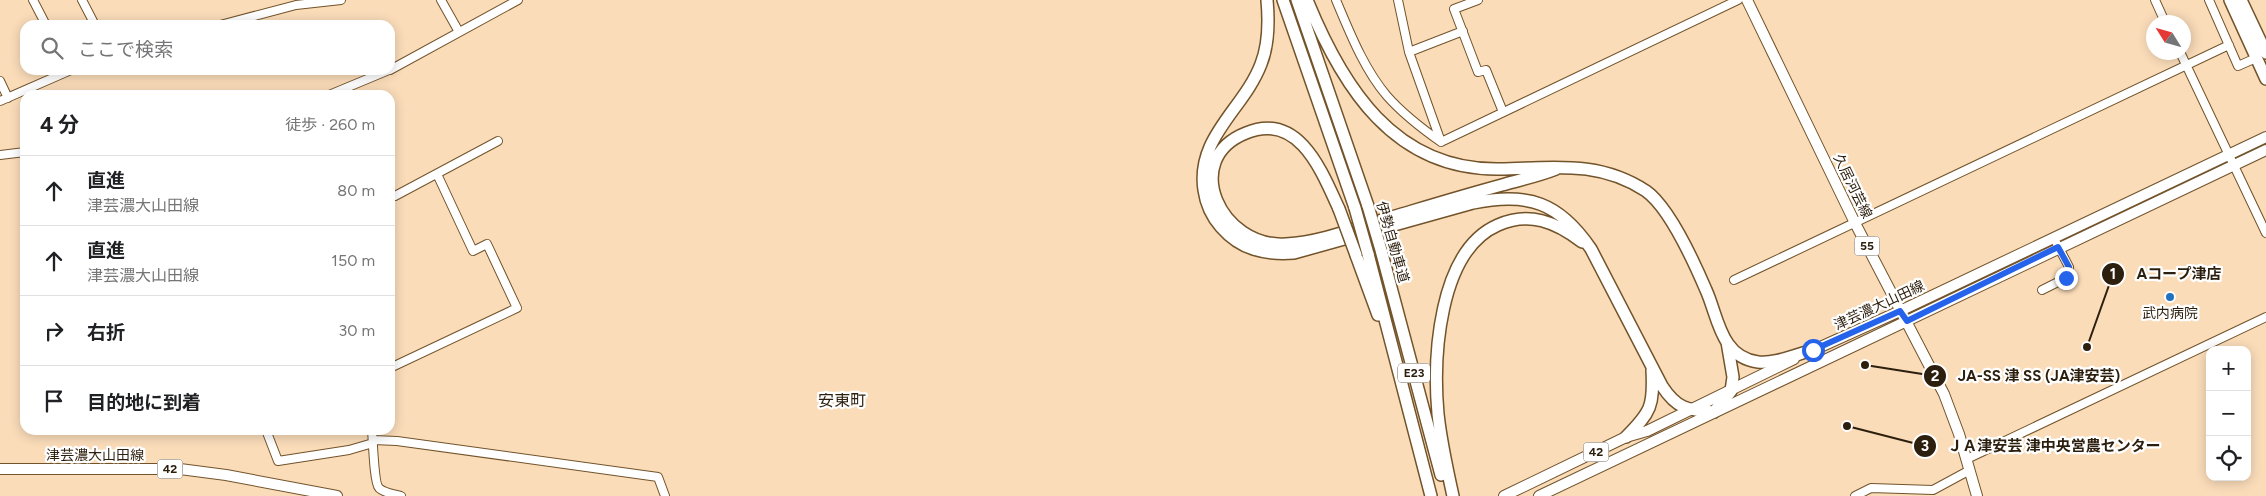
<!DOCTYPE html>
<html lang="ja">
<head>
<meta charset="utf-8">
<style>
	:root { --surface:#fff; --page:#f6f6f6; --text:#202124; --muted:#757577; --line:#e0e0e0 }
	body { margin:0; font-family:Figtree,"Noto Sans JP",sans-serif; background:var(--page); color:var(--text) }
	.controls { position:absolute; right:15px; bottom:15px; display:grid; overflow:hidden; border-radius:10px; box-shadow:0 2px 12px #0003 }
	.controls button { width:45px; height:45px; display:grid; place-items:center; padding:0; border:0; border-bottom:1px solid var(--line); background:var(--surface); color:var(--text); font:25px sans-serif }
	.compass { position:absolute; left:2146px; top:15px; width:45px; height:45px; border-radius:50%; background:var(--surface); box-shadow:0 2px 12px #0003; rotate:307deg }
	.stop { position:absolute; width:15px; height:15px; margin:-11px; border:4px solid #2563eb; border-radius:50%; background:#fff }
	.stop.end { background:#2563eb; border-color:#fff; box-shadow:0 1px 5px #0008 }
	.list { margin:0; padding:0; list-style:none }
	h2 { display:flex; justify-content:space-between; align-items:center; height:65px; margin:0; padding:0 20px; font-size:21px }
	h2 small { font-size:16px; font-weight:400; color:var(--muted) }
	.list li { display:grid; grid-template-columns:32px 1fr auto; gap:15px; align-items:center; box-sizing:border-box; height:70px; padding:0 20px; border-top:1px solid var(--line) }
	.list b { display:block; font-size:19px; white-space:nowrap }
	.list p { margin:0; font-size:16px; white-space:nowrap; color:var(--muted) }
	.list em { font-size:16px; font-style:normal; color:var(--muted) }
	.icon { flex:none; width:28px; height:28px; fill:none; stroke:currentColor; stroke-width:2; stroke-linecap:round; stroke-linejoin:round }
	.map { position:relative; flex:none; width:2266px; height:496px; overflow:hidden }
	.search { position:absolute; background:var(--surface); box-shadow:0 2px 12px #0003; left:20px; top:20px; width:375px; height:55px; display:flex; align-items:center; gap:12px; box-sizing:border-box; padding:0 18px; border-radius:15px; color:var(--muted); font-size:19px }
	.panel { position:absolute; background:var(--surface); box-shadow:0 2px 12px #0003; left:20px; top:90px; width:375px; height:345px; border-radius:15px }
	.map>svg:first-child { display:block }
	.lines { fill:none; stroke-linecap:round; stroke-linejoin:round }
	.minor-casing { stroke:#72532a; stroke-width:10 }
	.major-casing { stroke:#72532a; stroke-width:12 }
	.highway-casing { stroke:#72532a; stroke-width:14 }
	.minor { stroke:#fff; stroke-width:8 }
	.major { stroke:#fff; stroke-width:10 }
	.highway { stroke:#fff; stroke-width:11 }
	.highway-bridge-casing { stroke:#72532a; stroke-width:14; stroke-linecap:butt }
	.highway-bridge { stroke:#fff; stroke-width:11 }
	.route { stroke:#2563eb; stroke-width:6 }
	.poi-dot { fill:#2071c0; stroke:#fff; stroke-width:2 }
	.labels { text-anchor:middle; stroke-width:4.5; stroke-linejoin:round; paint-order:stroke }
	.shield { fill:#fff; stroke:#6c6256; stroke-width:1 }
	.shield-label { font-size:12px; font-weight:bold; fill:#2d1f0e }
	.street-label { font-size:14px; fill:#2d1f0e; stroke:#fff }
	.poi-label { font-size:14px; fill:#2d1f0e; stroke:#fff }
	.quarter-label { font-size:16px; fill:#2d1f0e; stroke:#fff }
	.leader { fill:none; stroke:#2d1f0e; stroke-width:2 }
	.callout-dot { fill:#2d1f0e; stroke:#fff; stroke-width:2 }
	.mark-label { font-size:15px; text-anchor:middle; font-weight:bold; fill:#fff }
	.callout-label { font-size:15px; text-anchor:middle; font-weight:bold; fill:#2d1f0e; stroke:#fff; stroke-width:4.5; stroke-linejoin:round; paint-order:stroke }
</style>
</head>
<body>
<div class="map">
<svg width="2266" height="496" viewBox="0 0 2266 496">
	<rect width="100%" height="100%" fill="#fadcb9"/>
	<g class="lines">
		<g class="minor-casing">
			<path id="minor" d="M33,0l13,25
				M82,0l13,25
				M441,0l18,32
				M1336,0c14,33 28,69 51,96 16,18 34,32 54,46
				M1398,0l11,52 32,90
				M1478,0l-24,9 24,63 8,-2 17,42
				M2155,0l10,22
				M2209,0l29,66 18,-8
				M220,25l76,-20 45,-5
				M1409,52l54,-21
				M2180,52l86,181
				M390,70l128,-70
				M0,81l8,17
				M329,95l60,-25
				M0,101l71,-31
				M1441,142l297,-142
				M0,155l25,-3
				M395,196l103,-55
				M1734,280l495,-235
				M2042,290l24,-12 3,-11 -12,-23
				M390,368l127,-60 -30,-64 -14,7 -36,-77
				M266,430l12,31 71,-11 24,-7
				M372,430c1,11 2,53 7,58 5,5 15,6 22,8
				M373,440l24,1 261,36 7,19
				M1967,459l299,-142
				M1855,496l16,-8 62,2 37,-20"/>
		</g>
		<g class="major-casing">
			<path id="major" d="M1747,0l108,223 89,171 15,40 18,62
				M1807,353l93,-42 366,-174
				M0,469h180l46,6 111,21
				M1504,496l122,-59 21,-6 147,-72
				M1539,496l727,-346"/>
		</g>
		<g class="highway-casing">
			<path id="highway" d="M1267,0c2,22 2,44 -6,64 -17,45 -65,73 -57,126 2,14 8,27 17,37 20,23 44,28 73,26l179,-50c55,-11 86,-1 118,46l71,137c15,23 25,24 52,26l17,-21 2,-14 -6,-35
				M1283,0l72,208
				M1297,0l71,206
				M1307,0c35,86 87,171 193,169 53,-1 99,-9 146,22 24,17 48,71 60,99 12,26 14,67 52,72 17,2 39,-8 55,-12
				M2230,0l36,79
				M2241,0l25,53
				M1339,209c-17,-37 -40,-98 -93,-76 -66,26 -26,115 40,111 36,-2 72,-17 106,-27 37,-11 73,-22 110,-32 18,-5 36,-9 54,-16
				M1381,250l60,225
				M1368,254l63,242
				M1356,255l22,60
				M1626,437c25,-25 28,-31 26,-67
				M1453,496c-6,-27 -12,-54 -15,-82 -5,-56 0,-163 60,-189 31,-14 58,-3 84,17"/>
		</g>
		<use href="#minor" class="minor"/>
		<use href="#major" class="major"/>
		<use href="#highway" class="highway"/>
		<g class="highway-bridge-casing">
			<path id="highway-bridge" d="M1368,206l13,44
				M1355,208l13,46
				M1339,209l17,46"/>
		</g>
		<use href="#highway-bridge" class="highway-bridge"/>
	</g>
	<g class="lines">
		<path class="route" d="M1813,350l87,-39 7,10 151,-74 11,20 -3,11"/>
	</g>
	<circle class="poi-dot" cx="2170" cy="297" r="5"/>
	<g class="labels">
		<g class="shield">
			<rect x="1854.5" y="236.5" width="25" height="19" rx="4"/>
			<rect x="1398" y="363.5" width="32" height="19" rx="4"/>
			<rect x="1583.5" y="442.5" width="25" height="19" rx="4"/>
			<rect x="157.5" y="459.5" width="25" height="19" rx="4"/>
		</g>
		<g class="shield-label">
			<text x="1867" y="250">55</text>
			<text x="1414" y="377">E23</text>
			<text x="1596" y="456">42</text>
			<text x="170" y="473">42</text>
		</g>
		<g class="street-label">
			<text transform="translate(1853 186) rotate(64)" y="5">久居河芸線</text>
			<text transform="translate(1393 242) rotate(74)" y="5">伊勢自動車道</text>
			<text transform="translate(1879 305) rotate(-25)" y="5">津芸濃大山田線</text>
			<text x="95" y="460">津芸濃大山田線</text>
		</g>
		<g class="poi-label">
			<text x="2170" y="318">武内病院</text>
		</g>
		<g class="quarter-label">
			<text x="842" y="406">安東町</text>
		</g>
	</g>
	<path class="leader" d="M2087 347L2113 274M1865 365L1935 376M1847 426L1925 446"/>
	<g class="callout-dot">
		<circle cx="2087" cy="347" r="5"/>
		<circle cx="1865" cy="365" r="5"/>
		<circle cx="1847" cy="426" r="5"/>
		<circle cx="2113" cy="274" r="12"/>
		<circle cx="1935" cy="376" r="12"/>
		<circle cx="1925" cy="446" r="12"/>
	</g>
	<g class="mark-label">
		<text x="2113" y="279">1</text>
		<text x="1935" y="381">2</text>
		<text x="1925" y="451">3</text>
	</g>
	<g class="callout-label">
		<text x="2179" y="279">Aコープ津店</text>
		<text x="2039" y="381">JA-SS 津 SS (JA津安芸)</text>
		<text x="2054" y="451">ＪＡ津安芸 津中央営農センター</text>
	</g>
</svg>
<div class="controls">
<button>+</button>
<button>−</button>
<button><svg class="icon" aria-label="locate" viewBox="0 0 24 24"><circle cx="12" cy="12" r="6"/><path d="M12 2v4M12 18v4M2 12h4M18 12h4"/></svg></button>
</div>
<svg class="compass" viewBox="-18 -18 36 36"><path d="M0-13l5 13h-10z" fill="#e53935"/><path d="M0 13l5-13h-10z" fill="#757577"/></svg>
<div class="stop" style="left:1813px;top:350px"></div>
<div class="stop end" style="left:2066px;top:278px"></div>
<div class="search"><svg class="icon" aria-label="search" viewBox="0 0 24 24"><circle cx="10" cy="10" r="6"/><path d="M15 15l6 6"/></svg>ここで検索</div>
<section class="panel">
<h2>4 分<small>徒歩 · 260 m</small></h2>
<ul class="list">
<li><svg class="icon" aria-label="ahead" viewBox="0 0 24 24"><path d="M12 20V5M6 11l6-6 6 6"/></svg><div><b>直進</b><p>津芸濃大山田線</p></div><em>80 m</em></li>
<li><svg class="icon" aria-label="ahead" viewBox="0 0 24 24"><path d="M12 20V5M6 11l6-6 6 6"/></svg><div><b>直進</b><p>津芸濃大山田線</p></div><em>150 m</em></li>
<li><svg class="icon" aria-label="right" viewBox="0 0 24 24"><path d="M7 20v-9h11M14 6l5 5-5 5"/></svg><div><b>右折</b></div><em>30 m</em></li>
<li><svg class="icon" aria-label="arrive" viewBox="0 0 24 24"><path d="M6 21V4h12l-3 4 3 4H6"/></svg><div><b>目的地に到着</b></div></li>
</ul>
</section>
</div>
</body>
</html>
